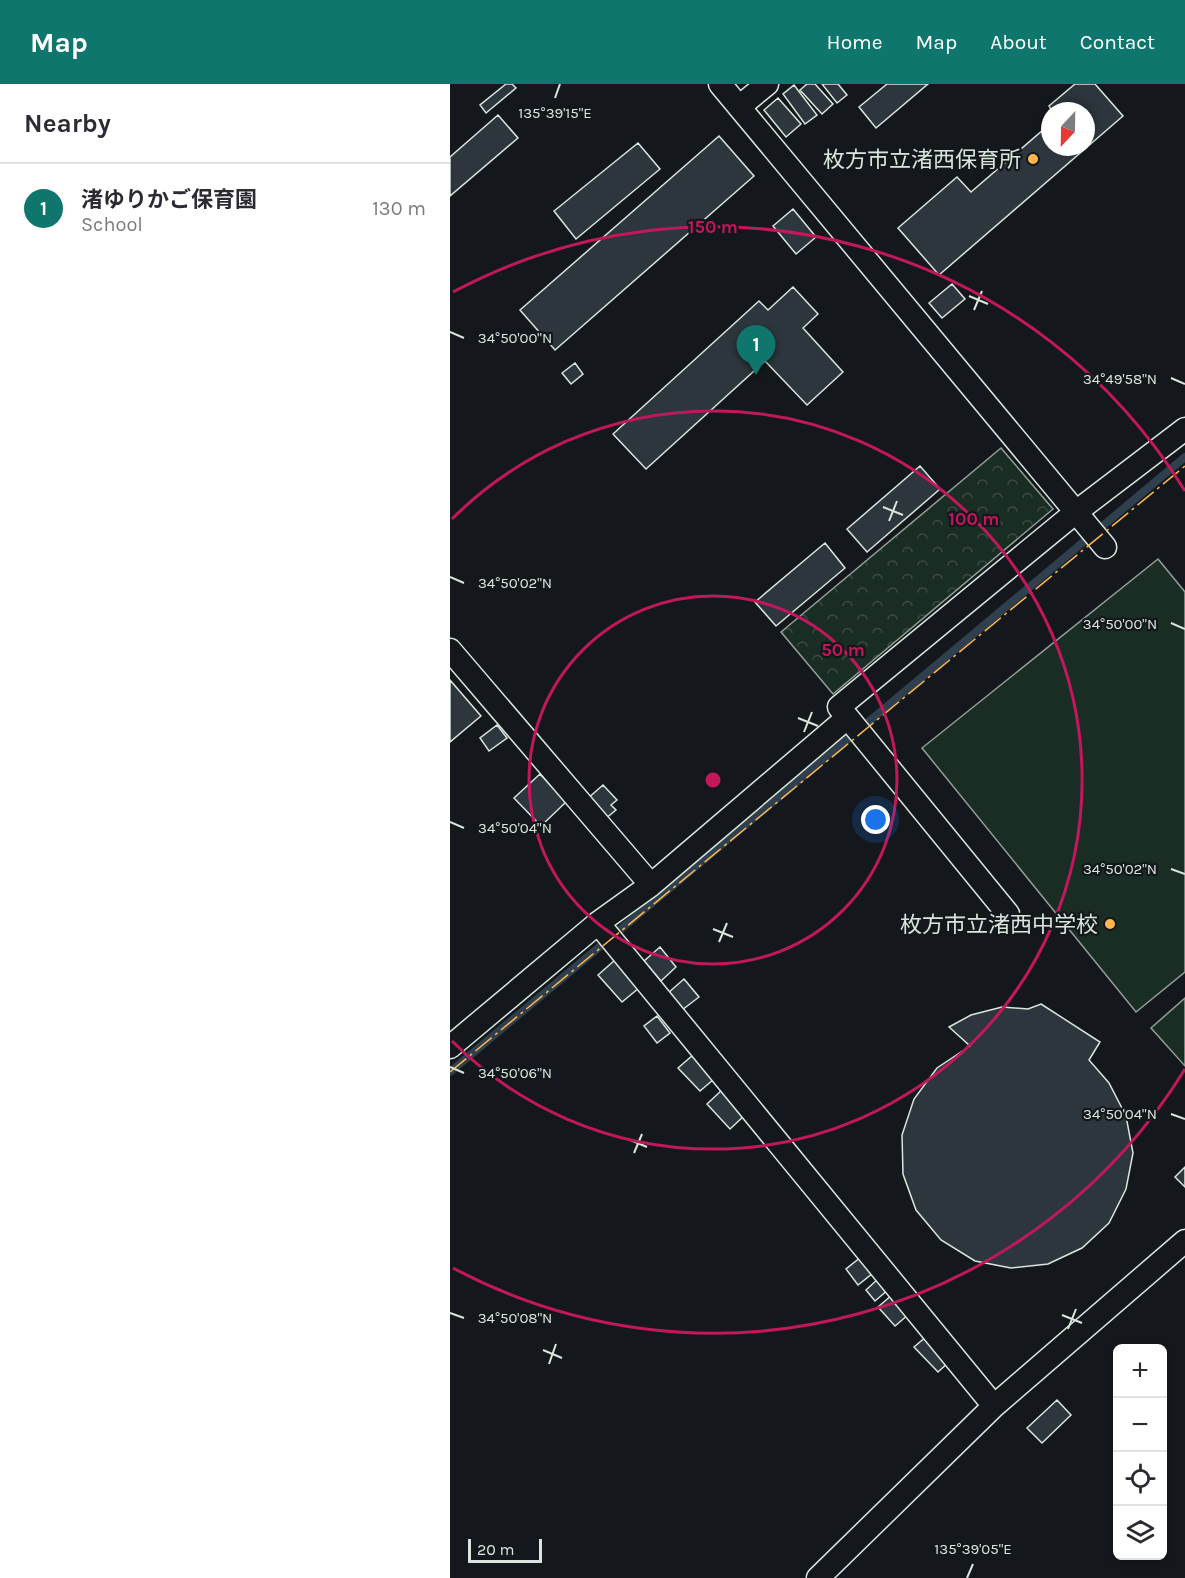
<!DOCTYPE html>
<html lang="en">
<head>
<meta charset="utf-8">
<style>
	:root { --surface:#fff; --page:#f7f7f7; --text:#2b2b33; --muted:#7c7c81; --line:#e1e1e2; --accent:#0f766e }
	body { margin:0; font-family:Karla,"Noto Sans JP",sans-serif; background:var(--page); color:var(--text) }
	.controls { position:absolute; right:18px; bottom:18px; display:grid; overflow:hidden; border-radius:9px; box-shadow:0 3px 9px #0003 }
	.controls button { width:54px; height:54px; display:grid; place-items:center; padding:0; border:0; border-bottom:2px solid var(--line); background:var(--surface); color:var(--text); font:30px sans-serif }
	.compass { position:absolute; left:591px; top:18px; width:54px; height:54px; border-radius:50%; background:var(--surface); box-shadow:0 3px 9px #0003; rotate:202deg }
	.scale { position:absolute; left:18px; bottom:15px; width:74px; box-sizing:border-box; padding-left:6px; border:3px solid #d8e6dc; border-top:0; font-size:16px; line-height:21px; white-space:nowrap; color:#d8e6dc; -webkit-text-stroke:4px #14181c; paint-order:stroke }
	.you { position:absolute; left:426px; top:736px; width:21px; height:21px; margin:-15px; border:4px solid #fff; border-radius:50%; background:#1a73e8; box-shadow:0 0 0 9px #1a73e833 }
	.badge { display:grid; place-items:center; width:39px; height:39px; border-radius:50%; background:var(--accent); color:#fff; font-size:20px; font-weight:700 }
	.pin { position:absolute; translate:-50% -50px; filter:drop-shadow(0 2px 3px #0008) }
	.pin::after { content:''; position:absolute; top:32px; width:21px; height:18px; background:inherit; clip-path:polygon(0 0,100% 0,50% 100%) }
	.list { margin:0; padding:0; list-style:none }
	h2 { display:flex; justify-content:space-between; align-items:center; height:78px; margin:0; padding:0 24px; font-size:26px }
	h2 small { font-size:20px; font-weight:400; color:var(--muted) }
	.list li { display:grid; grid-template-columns:39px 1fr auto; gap:18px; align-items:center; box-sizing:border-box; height:90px; padding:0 24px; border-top:2px solid var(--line) }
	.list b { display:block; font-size:22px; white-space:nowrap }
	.list p { margin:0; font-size:20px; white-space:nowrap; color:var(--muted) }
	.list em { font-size:20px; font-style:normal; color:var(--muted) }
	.icon { flex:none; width:33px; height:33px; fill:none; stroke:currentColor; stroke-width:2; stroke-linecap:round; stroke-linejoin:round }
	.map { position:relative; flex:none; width:735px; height:1494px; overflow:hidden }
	header { display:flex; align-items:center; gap:36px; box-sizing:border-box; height:84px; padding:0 30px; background:var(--accent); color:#fff }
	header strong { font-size:28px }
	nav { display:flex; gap:33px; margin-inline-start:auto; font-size:21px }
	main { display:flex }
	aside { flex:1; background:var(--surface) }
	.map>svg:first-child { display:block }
	.park { fill:url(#park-crowns); stroke:#939e99; stroke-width:1.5 }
	.pitch { fill:#1a2d24; stroke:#939e99; stroke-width:1.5 }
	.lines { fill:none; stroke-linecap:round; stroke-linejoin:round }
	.stream { stroke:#2f3f4d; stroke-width:8 }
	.building { fill:#2c363c; stroke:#d8e6dc; stroke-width:1.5 }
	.street-casing { stroke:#d8e6dc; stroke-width:25 }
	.street { stroke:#14181c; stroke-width:22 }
	.power { stroke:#ffb74d; stroke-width:1.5; stroke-dasharray:21 4.5 3 4.5; stroke-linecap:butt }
	.ticks { fill:none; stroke:#d8e6dc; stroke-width:2 }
	.ring { fill:none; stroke:#c2185b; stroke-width:3 }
	.poi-dot { fill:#ffb74d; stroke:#14181c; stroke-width:2 }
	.labels { text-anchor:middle; stroke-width:4.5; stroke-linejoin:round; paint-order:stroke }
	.poi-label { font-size:22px; fill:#d8e6dc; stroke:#14181c; text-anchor:end }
	.ticks-label { font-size:15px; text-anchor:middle; fill:#d8e6dc; stroke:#14181c; stroke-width:4.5; stroke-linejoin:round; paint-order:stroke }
	.centre { fill:#c2185b; stroke:#14181c; stroke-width:3 }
	.ring-label { font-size:18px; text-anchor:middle; font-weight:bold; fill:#c2185b; stroke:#14181c; stroke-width:4.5; stroke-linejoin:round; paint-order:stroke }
</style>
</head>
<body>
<header>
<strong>Map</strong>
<nav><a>Home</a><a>Map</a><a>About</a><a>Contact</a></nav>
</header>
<main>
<aside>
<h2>Nearby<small></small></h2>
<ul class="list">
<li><span class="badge">1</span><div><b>渚ゆりかご保育園</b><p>School</p></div><em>130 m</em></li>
</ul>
</aside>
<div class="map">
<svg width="735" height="1494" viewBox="0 0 735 1494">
	<defs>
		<pattern id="park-crowns" width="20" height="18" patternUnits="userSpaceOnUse" patternTransform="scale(1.5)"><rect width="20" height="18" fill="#1a2d24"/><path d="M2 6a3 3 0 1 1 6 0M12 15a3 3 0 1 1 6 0" fill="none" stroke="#3b4b43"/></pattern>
	</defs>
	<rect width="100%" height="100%" fill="#14181c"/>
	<path class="park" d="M551,364l52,61 -220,185 -52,-62z"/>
	<path class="pitch" d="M708,475l27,33v380l-49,40 -214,-264z
		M735,914v68l-34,-38z"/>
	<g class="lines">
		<path class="stream" d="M0,988l735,-615"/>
	</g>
	<path class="building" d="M56,0h6l4,4 -30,25 -6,-8z
		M357,0h8l18,20 -11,10 -22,-24z
		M372,0h16l9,11 -10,8z
		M437,0h41l-52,44 -17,-21z
		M625,0h20l28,32 -184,159 -41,-47 59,-51 14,15 79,-68v23h36v-36h-34l-3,-5z
		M344,1l23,30 -12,9 -22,-30z
		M328,14l23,26 -15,13 -22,-27z
		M48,31l20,23 -68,58v-39z
		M269,52l35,40 -199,174 -35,-40z
		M188,59l22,26 -84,70 -22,-28z
		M343,125l23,28 -20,17 -23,-28z
		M502,200l13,15 -23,19 -13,-15z
		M343,203l25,27 -15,14 40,44 -36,33 -42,-44 -119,108 -33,-35 146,-133 9,9z
		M125,279l8,11 -12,10 -9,-11z
		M470,382l20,23 -73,63 -20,-23z
		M375,459l20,25 -69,58 -21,-24z
		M0,596l31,36 -31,26z
		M47,641l10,13 -18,13 -9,-13z
		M90,690l26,28 -25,24 -27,-28z
		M153,701l14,15 -6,5 5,5 -11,9 -18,-20z
		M210,863l16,20 -15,14 -17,-20z
		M165,876l24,28 -17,14 -24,-27z
		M234,895l15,18 -17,13 -14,-17z
		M591,920l59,38 -11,18 20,23 17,33 7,37 -7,36 -17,34 -27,25 -34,16 -37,4 -36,-7 -34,-21 -25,-30 -13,-36 -1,-39 12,-36 23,-31 33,-22 -21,-19 22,-12 31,-8 26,2z
		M207,932l13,17 -13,10 -13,-17z
		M243,971l21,24 -14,12 -22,-23z
		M272,1006l23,25 -15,14 -23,-25z
		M735,1083v20l-10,-10z
		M411,1173l12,16 -15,12 -12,-16z
		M429,1194l10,11 -14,12 -9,-11z
		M442,1211l17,19 -14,12 -17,-19z
		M477,1252l23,25 -12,11 -24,-25z
		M607,1316l14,15 -29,28 -15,-15z"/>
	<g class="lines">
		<g class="street-casing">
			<path id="street" d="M270,0l385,463
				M289,23l28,-23
				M0,566l201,235
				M558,830l-169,-207 237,-195 109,-83
				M148,839l396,483
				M0,963l148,-124 53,-38 196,-167
				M368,1494l176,-172 191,-165"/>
		</g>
		<use href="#street" class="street"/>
		<path class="power" d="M0,988l735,-606"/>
	</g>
	<path class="ticks" d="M105,14l5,-14M519,212l19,8M524,226l8,-19M0,248l14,6M721,294l14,6M433,423l20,8M439,437l8,-20M0,493l14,6M721,539l14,6M348,634l20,8M354,648l8,-20M0,738l14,6M721,785l14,5M263,845l20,8M269,858l8,-19M0,983l14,6M721,1030l14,5M178,1055l19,8M184,1069l8,-19M0,1229l14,5M612,1231l20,8M618,1245l8,-20M93,1266l19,8M99,1280l7,-20M517,1494l6,-14"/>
	<g class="ring">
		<circle cx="263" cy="696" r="184"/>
		<path d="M2 435A369 369 0 1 1 2 957"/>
		<path d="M735 985A553 553 0 0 1 3 1184M3 208A553 553 0 0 1 735 407"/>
	</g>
	<g class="poi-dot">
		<circle cx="583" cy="75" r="6"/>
		<circle cx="660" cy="840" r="6"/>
	</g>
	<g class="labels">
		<g class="poi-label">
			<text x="571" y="83">枚方市立渚西保育所</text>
			<text x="648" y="848">枚方市立渚西中学校</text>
		</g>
	</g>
	<g class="ticks-label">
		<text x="105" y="34">135°39'15"E</text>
		<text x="65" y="259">34°50'00"N</text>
		<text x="670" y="300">34°49'58"N</text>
		<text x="65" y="504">34°50'02"N</text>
		<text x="670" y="545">34°50'00"N</text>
		<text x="65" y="749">34°50'04"N</text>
		<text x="670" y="790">34°50'02"N</text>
		<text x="65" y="994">34°50'06"N</text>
		<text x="670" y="1035">34°50'04"N</text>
		<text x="65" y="1239">34°50'08"N</text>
		<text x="523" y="1470">135°39'05"E</text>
	</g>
	<circle cx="263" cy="696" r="9" class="centre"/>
	<g class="ring-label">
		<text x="263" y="149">150 m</text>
		<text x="524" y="441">100 m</text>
		<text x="393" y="572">50 m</text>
	</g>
</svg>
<div class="controls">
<button>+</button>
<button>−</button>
<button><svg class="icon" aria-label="locate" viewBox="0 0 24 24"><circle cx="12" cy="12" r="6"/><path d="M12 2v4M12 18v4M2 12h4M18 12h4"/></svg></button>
<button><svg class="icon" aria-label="layers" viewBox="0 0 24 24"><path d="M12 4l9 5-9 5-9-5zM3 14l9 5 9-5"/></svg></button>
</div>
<svg class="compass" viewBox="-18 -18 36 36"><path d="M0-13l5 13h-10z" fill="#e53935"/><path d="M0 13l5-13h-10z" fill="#7c7c81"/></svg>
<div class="scale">20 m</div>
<div class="you"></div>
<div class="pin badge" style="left:306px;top:291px">1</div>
</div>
</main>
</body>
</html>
